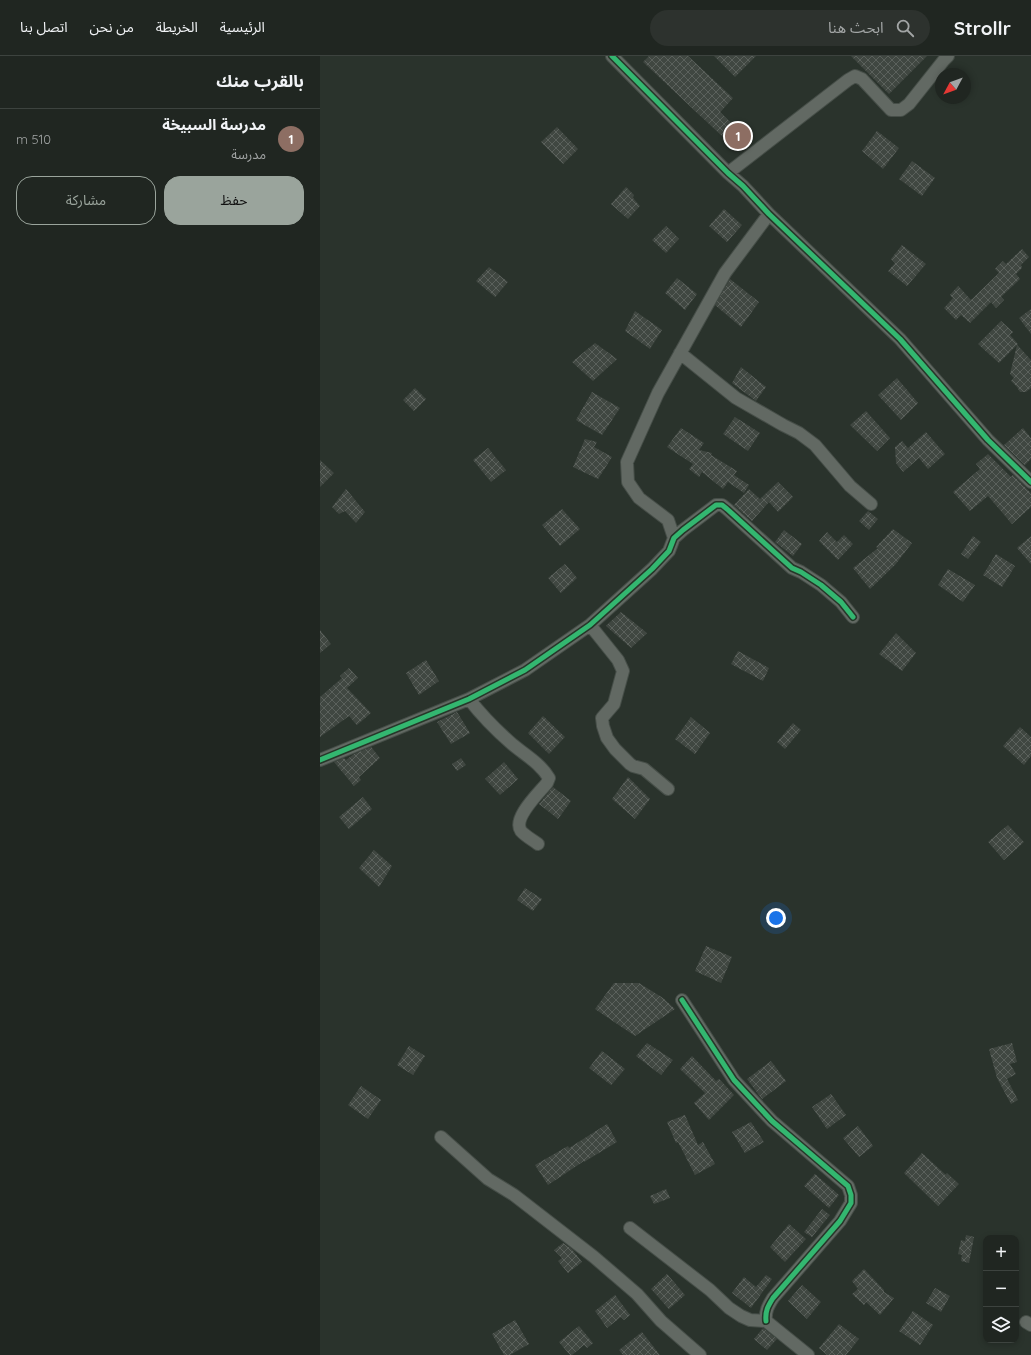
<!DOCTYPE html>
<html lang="ar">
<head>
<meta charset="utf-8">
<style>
	:root { --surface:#202621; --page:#2d322e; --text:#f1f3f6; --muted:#a2a5a5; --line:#3d433f; --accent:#9aa49c }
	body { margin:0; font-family:Quicksand,"Noto Sans Arabic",sans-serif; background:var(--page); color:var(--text); direction:rtl }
	.controls { position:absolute; right:12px; bottom:12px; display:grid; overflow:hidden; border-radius:8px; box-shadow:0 2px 6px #0003 }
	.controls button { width:36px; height:36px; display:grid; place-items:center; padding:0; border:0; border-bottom:1px solid var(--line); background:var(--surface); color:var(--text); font:20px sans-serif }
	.compass { position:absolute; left:615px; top:12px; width:36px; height:36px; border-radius:50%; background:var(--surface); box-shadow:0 2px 6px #0003; rotate:229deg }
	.you { position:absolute; left:456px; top:862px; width:14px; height:14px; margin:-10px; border:3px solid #fff; border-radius:50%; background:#1a73e8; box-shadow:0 0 0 6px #1a73e833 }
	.badge { display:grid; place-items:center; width:26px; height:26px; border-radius:50%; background:var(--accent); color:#fff; font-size:13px; font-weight:700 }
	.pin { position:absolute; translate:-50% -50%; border:2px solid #fff; box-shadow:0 1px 4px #0006 }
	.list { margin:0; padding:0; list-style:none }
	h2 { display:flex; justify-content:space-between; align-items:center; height:52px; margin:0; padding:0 16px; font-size:17px }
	h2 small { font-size:13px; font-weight:400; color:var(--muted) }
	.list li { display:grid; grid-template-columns:26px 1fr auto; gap:12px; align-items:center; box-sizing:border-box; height:56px; padding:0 16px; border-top:1px solid var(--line) }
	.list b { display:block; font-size:15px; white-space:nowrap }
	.list p { margin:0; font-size:13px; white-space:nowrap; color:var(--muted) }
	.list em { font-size:13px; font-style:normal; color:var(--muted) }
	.actions { display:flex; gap:8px; padding:12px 16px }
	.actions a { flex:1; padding:9px 0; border:1px solid var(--accent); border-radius:16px; text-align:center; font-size:14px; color:var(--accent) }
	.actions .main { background:var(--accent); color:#111 }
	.icon { flex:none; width:22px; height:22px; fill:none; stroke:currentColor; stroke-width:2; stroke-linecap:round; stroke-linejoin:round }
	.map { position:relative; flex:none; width:711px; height:1299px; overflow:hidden; direction:ltr }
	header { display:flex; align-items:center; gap:24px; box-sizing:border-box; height:56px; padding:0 20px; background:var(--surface); border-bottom:1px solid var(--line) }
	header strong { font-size:19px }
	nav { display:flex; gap:22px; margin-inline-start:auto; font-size:14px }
	.search { width:280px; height:36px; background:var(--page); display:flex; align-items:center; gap:10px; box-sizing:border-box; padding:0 14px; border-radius:22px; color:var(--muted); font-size:15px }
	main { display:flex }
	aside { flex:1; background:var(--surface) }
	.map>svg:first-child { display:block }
	.building { fill:url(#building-cross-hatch) }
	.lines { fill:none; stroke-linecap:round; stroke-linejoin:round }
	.minor-casing { stroke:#464e48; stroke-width:14 }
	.minor { stroke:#626963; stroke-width:12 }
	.cycleway-casing { stroke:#263729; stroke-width:8 }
	.cycleway { stroke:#33b770; stroke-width:5 }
</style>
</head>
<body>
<header>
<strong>Strollr</strong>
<div class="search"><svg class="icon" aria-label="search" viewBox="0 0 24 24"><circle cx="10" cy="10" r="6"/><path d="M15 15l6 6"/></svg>ابحث هنا</div>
<nav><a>الرئيسية</a><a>الخريطة</a><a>من نحن</a><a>اتصل بنا</a></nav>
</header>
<main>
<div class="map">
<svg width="711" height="1299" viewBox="0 0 711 1299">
	<defs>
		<pattern id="building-cross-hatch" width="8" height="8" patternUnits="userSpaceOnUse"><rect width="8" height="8" fill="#404741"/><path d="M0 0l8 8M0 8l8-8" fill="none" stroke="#5b615c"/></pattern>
	</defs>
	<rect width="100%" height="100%" fill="#2a332c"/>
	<path class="building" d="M329,0h39l45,42 -13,14 11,11 -7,15 -81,-76z
		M394,0h42l-21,21z
		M531,0h76l-38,38z
		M237,71l21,22 -15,15 -22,-22z
		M557,75l22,17 -16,21 -21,-18z
		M592,105l23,17 -13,18 -23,-17z
		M306,131l8,8 -1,3 7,8 -12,13 -17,-15z
		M404,153l18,16 -15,17 -18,-16z
		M346,170l13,13 -13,14 -14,-13z
		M582,189l24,19 -19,22 -19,-15 7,-8 -4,-4z
		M702,193l7,8 -8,8 1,3 -6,6 4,5 -19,18 3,3 -8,8 -5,-6 -21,21 -9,-8 -5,5 -12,-12 9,-10 -3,-3 8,-9 13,14 28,-27 -4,-4 8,-8 3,3z
		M169,211l19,15 -13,15 -19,-16z
		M357,222l20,16 -12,16 -20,-17z
		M410,223l29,23 -18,25 -26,-22z
		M711,253v25l-12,-16z
		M315,255l27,19 -12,19 -25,-18z
		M681,265l12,11 -3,3 8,9 -19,19 -21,-19z
		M275,287l22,16 -24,22 -21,-19z
		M697,289l14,15v28l-5,4h-6l-3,-5 -6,-6 3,-3 -4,-4z
		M421,311l25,20 -10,14 -24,-18z
		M577,322l21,25 -17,17 -23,-25z
		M95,332l11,11 -12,12 -11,-11z
		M272,336l28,16 -18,27 -26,-15z
		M546,355l24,27 -13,13 -27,-26z
		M415,361l25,16 -12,18 -25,-17z
		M361,372l23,15 -5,7 13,3 -1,2 26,16 -3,4 15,10 -5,8 -16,-11 -5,7 -21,-17 -3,5 -10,-8 4,-5 -26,-17z
		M703,372l8,10v21l-6,6 -21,-20z
		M606,376l19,22 -17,15 -9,-11 -16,14 -7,-9 -1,-16 7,-6 6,7z
		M265,383l12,3 -3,5 18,10 -14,22 -25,-12z
		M168,392l18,22 -15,12 -18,-22z
		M668,398l23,23 2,-2 18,18v14l-19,17 -24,-28 -18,15 -17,-19 27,-23 -4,-5z
		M0,404l14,13 -14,14z
		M458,426l15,15 -15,15 -9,-10 -17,19 -18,-16 15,-16 11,10z
		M26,433l19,23 -9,11 -11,-12 -6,3 -7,-7z
		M242,453l18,20 -20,17 -18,-21z
		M548,455l10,8 -9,11 -10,-9z
		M573,473l19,14 -17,22 -25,24 -17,-21 25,-20 -2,-1z
		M464,474l18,14 -9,12 -18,-14z
		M507,476l10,10 7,-7 9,9 -15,16 -19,-19z
		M653,480l8,6 -13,17 -7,-5z
		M711,480v28l-14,-16z
		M676,498l19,12 -13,21 -19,-12z
		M245,508l12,14 -16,15 -13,-15z
		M628,513l27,16 -12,17 -25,-17z
		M301,556l26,21 -16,15 -25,-22z
		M0,574l11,14 -11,9z
		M576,577l20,20 -14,18 -23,-17z
		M418,595l31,17 -6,13 -32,-17z
		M106,604l13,21 -20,14 -13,-22z
		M29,612l9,10 -11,10 24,25 -14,12 -8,-9 -29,21v-40l22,-19 -2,-2z
		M137,656l13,21 -19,11 -14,-22z
		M223,660l22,21 -16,17 -21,-21z
		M371,661l19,16 -15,21 -20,-15z
		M473,667l8,7 -16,19 -8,-7z
		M700,671l11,10v19l-7,9 -21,-19z
		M51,691l9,11 -21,19 2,3 -7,6 -20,-24 10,-4 2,2 8,-6z
		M141,702l5,7 -9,6 -5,-7z
		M184,706l14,17 -18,16 -15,-16z
		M308,721l22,22 -15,20 -23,-20z
		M233,731l18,14 -13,18 -19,-15z
		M43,741l9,12 -23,20 -10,-12z
		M688,769l16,17 -20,18 -16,-18z
		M54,794l18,16 -13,21 -20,-19z
		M205,832l17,11 -9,12 -16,-11z
		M386,890l26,11 -11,26 -26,-12z
		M294,927h25l24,15 12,11 -40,27 -40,-27z
		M327,987l26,17 -12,15 -25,-19z
		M692,987l5,19 -7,2 6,10 -9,5 11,21 -7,4 -14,-26 -8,-29z
		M89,990l16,10 -12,19 -16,-10z
		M282,995l23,18 -14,16 -22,-17z
		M372,1000l24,25 3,-2 15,16 -25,25 -15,-17 11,-10 -25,-24z
		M451,1005l15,20 -24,18 -15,-20z
		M41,1030l20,14 -13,19 -20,-14z
		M511,1038l15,21 -19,14 -15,-22z
		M365,1059l13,30 5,-3 12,22 -20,11 -17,-33 -2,1 -9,-21z
		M431,1066l13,20 -19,11 -13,-21z
		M287,1068l10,18 -33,20v-1l-36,24 -13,-20 33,-19 1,2z
		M538,1070l15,20 -14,11 -16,-19z
		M602,1097l24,22 1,-2 12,11 -21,22 -34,-33z
		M495,1118l24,21 -10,13 -25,-22z
		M346,1133l4,9 -16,6 -4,-8z
		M502,1153l8,6 -18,22 -8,-5z
		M469,1168l17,15 -21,23 -15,-15z
		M646,1179l8,2 -5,26 -8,-2 1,-6 -4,-1 3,-14 4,1z
		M243,1187l9,6 10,13 -14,11 -10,-12 4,-3 -8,-8z
		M544,1213l20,21v2l10,6 -14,17 -14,-13 -2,3 -12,-11 6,-5 -6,-8z
		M347,1218l18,21 -16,14 -18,-20z
		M446,1219l6,4 -21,29 -19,-15 12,-16 12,10z
		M482,1229l19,17 -14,17 -19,-18z
		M615,1232l15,8 -9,16 -15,-9z
		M295,1239l15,20 -6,5 -3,-3 -14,11 -12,-17z
		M593,1255l20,14 -13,20 -21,-14z
		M195,1264l14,24 -19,11h-6l-12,-21z
		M519,1268l20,15 -13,16h-19l-8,-7z
		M259,1270l14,17 -6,5 -3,-3 -12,10h-2l-11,-13z
		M443,1272l14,11 -10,11 -13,-11z
		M322,1276l18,23h-37l-4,-5z"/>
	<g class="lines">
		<g class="minor-casing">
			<path id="minor" d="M292,0l116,117 15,13 26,28 131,125 88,101 43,42
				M408,117l120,-93 7,-4 7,3 29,31h10l8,-6 35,-44 4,-4
				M360,297l56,45 47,27 16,8 16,12 35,41 21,18
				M354,482l-6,-18 -29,-22 -11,-16 -1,-20 31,-69 67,-120 44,-59
				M270,569l28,35 5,11 -9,33 -12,14 1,8 4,12 8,11 15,15 3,2 11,3 24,20
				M149,643c13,17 27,31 43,45 13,11 28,19 37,34l-2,5c-8,10 -35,35 -26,48 4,5 12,9 17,13
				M0,704l149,-61 56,-29 65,-45 62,-56 17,-18 5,-13 9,-8 33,-25h6l5,4 65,59 9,4 20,13 20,17 12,15
				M362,944l52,80 38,41 76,65 3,9v8l-11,18 -67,77c-5,8 -8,13 -7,23
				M121,1081l47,42 26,16 80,62 43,37 24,27 39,34
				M310,1172l80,62 19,18 12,8 9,4 16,1 42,34
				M706,1266l5,3"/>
		</g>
		<use href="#minor" class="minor"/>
		<g class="cycleway-casing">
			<path id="cycleway" d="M292,0l116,117 15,13 26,28 131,125 88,101 43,42
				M0,704l149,-61 56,-29 65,-45 62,-56 17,-18 5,-13 9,-8 33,-25h6l5,4 65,59 9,4 20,13 20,17 12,15
				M362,944l52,80 38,41 76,65 3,9v8l-11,18 -67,77c-5,8 -8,13 -7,23"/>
		</g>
		<use href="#cycleway" class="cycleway"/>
	</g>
</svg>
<div class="controls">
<button>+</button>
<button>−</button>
<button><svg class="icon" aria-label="layers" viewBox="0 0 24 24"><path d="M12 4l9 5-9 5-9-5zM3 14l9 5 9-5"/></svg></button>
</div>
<svg class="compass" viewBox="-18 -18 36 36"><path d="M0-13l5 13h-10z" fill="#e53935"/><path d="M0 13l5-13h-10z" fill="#a2a5a5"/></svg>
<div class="you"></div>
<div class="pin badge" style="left:418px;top:80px;background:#8d6e63">1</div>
</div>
<aside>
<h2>بالقرب منك<small></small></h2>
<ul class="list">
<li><span class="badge" style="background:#8d6e63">1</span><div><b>مدرسة السبيخة</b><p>مدرسة</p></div><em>510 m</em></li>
</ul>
<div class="actions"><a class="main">حفظ</a><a>مشاركة</a></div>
</aside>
</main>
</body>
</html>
